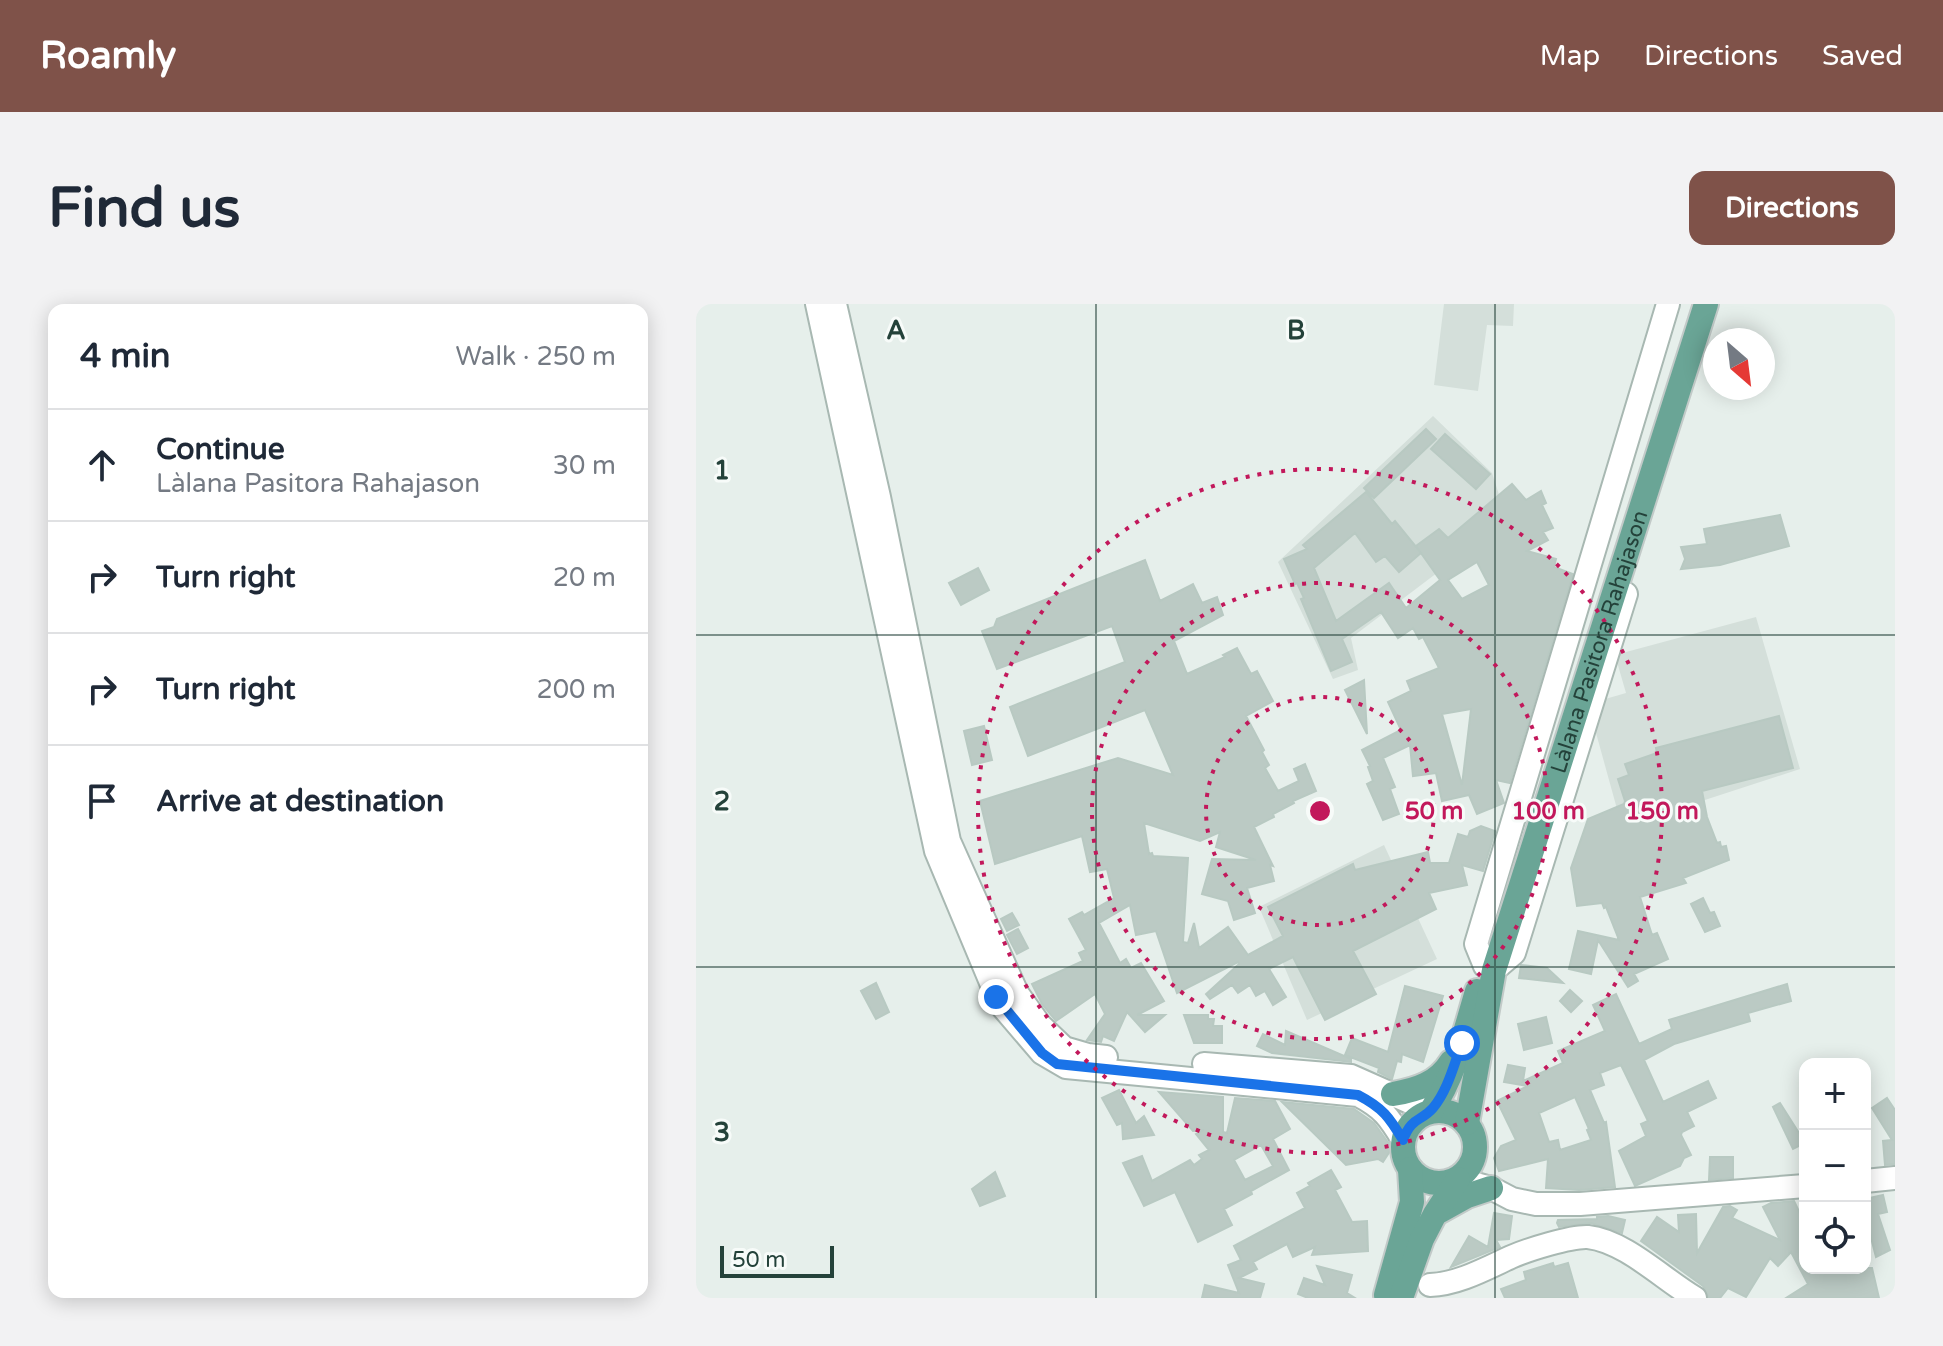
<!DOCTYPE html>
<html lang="en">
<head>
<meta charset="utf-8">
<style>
	:root { --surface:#fff; --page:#f2f2f3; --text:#1f2937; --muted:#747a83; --line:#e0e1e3; --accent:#7f5249 }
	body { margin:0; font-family:"Varela Round",sans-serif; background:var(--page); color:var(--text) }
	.controls { position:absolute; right:24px; bottom:24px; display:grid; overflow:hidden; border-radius:16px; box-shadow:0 4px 20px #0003 }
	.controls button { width:72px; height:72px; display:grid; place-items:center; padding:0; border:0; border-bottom:2px solid var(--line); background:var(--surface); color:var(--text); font:40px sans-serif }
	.compass { position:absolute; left:1007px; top:24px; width:72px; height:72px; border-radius:50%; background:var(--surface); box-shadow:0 4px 20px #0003; rotate:152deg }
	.scale { position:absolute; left:24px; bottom:20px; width:114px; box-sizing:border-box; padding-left:8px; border:4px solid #24423a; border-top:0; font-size:22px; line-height:28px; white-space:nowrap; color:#24423a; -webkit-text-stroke:6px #f7fbf9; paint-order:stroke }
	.stop { position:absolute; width:24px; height:24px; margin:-18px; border:6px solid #1a73e8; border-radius:50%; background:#fff }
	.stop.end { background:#1a73e8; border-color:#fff; box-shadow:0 2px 8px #0008 }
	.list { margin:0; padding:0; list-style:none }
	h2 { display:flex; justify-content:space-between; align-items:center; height:104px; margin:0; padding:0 32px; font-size:34px }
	h2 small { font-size:26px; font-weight:400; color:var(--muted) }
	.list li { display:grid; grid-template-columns:52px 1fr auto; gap:24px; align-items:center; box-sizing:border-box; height:112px; padding:0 32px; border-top:2px solid var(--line) }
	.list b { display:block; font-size:30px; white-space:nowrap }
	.list p { margin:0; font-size:26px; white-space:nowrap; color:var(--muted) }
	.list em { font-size:26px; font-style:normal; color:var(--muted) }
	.icon { flex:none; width:44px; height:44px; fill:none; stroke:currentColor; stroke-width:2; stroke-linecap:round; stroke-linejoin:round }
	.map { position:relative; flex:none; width:1199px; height:994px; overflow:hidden; border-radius:16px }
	header { display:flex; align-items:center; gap:48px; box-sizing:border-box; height:112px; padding:0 40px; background:var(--accent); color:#fff }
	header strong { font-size:38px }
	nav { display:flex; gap:44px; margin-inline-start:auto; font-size:28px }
	.intro { display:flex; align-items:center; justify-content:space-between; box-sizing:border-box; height:192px; padding:0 48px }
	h1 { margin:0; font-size:56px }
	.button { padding:20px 36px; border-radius:16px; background:var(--accent); color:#fff; font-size:28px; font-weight:700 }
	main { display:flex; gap:48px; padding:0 48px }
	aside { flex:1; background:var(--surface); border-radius:16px; box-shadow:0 4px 20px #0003 }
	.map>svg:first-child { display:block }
	.built { fill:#d4dfda }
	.building { fill:#bbcac4; stroke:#b8c9c2; stroke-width:2; fill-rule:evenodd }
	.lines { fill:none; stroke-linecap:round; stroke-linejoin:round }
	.minor-casing { stroke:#a8b8b2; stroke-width:26 }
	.major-casing { stroke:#c2cac8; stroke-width:28 }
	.minor { stroke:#fff; stroke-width:22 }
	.major { stroke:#6aa596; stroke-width:24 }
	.route { stroke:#1a73e8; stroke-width:10 }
	.grid { fill:none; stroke:#24423a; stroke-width:2; stroke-opacity:0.55 }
	.ring { fill:none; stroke:#c2185b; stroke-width:4; stroke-dasharray:4 8 }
	.labels { text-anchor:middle; stroke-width:6; stroke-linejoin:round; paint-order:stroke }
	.street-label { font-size:22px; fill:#24423a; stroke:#f7fbf9 }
	.grid-label { font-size:26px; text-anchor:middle; font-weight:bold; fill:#24423a; stroke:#f7fbf9; stroke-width:6; stroke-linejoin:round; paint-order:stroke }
	.centre { fill:#c2185b; stroke:#f7fbf9; stroke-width:4 }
	.ring-label { font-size:24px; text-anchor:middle; font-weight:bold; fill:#c2185b; stroke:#f7fbf9; stroke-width:6; stroke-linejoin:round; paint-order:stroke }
</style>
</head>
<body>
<header>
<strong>Roamly</strong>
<nav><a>Map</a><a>Directions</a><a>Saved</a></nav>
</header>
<div class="intro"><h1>Find us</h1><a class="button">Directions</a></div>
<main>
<aside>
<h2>4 min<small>Walk · 250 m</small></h2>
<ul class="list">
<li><svg class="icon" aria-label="ahead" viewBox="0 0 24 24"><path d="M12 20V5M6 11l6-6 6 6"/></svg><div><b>Continue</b><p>Làlana Pasitora Rahajason</p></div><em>30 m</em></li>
<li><svg class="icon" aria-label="right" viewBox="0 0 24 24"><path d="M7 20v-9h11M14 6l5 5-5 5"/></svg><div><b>Turn right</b></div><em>20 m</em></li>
<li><svg class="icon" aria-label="right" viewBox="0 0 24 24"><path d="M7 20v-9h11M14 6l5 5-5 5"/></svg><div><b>Turn right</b></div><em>200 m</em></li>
<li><svg class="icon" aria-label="arrive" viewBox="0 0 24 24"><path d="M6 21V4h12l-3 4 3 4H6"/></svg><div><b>Arrive at destination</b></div></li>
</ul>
</aside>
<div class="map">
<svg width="1199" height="994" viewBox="0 0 1199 994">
	<rect width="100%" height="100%" fill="#e6efeb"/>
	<path class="built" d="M748,0h70l-1,22 -26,-1 -9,66 -44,-6z
		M737,112l59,57 13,40 -6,13 -148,112 7,32 -25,9 -55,-117z
		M1060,313l44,152 -178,58 -34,-123 38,-11 -11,-38z
		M688,541l53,114 -130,61 -48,-113z"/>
	<path class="building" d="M730,125l10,10 -62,59 -10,-10z
		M749,130l45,40 -14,15 -45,-40z
		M816,180l14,16 15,-9 5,12 -4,2 11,23 -10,4 5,8 -21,11 29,8 -2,8 19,7 -63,209 -14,-3 8,23 -27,11 -8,-19 -27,6 -6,-28 -23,3 -3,-31 -27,13 12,29 -5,2 9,25 -16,6 -16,-36 6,-3 -5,-14 2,-1 -8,-16 39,-20 -13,-28 23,-11 -4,-10 32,-13 -16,-31 -4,2 -6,-11 -15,10 -17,-26 -39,27 10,23 -21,9 -30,-72 3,-1 -7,-15 -2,1 -11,-25 23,-10 -4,-4 63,-53 26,32 3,-3 26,32 -22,19 -14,-16 -9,6 -21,-29 -41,35 22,53 53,-38 17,25 34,-28 -24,-34 23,-17 9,9zM781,258l12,23 -27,14 -14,-19zM775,405l-9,76 -20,-71z
		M1084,211l9,31 -69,19 -39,4 4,-10 -4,-12 26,-3 -3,-15z
		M449,256l15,41 33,-17 9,19 15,-6 6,18 -49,26 13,33 38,-17 -2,-2 14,-7 14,26 6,-3 16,30 -27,15 18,34 -2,2 7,13 -4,3 13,23 21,-10 -5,-12 11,-5 11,27 -23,10 1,2 -21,11 1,3 -20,10 19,39 -3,-1 4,16 -27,7 8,25 -21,7 -6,-19 -26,-7 10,-35 44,1 -40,-13 4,-15 -20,9 -56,-18 5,31 3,-1 1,3 35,2 -5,84 5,1 6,-20 5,25 29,-21 20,28 35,-19 -15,-29 85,-43 2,6 73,-18 2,11h19l9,-29 10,3 2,-6 11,-5 14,5 -12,40 -21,-6 5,20 -38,8 7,16 -83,42 23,43 -51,26 -32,-63 -24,12 17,28 -13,8 -8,-14 -9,5 -6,-11 -12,8 -6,-8 -22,14 -4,-5 33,-30 -1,-2 -61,31 -21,-62 -20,4 -6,-30 -31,18 21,40 6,-4 5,9 10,-5 23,38 -27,14h28l-20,17 -18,-20 -13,29 -11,-5 -2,6 -14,-2 18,-26 -10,-20 -39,27 -14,-17 -10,-20 51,-23 -4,-8 7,-3 -17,-31 13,-7 2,3 30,-17 -7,-29 -17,3 -8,-36 -87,28 -15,-63 138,-43 55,17 -28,-65 -117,46 -18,-49 115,-45 -13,-36 -115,43 -15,-38 12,-4 3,-8z
		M282,264l11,22 -28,15 -12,-22z
		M668,376l3,54 -22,-44z
		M1083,412l14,52 -91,23 5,26 10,26 3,-1 1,5 5,-1 3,14 -46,18 3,5 -46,14 12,38 5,-2 11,26 -34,15 4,7 -10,6 -30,-47 -7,34 -22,-5 9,-38 41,9 -13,-33 -2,1 -2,-5 -25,3 -6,-38 17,-49 36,-15 1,-3 -7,-22 11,-4 -4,-11 32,-11 -1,-5z
		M288,422l8,34 -20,5 -8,-34z
		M1007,594l7,15 4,-1 6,14 -15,6 -14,-28z
		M316,609l7,12 -12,6 -6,-12z
		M322,625l10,19 -11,6 -10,-19z
		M825,661l26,3 16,15 -44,-5z
		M180,679l13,29 -13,7 -15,-28z
		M1091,680l4,17 -43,12 2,8 -76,23 -30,16 19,42 45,-21 8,17 -29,14 7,14 -12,6 -1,3 10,20 -7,3 -4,8 -45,20 -16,-35 27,-15 -5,-12 7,-3 -27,-56 -21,8 4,12 -14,5 14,33 2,-1 9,65 -36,3 -33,-2 2,-29 -49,12 -5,-13 7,-12 15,-6 -19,-39 31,-15 -24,-4 4,-17 17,3 -2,13 40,-18 -5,-12 47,-20 -12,-26 23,-11 23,50 33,-15 -3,-9zM879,793l14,32 -2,1 4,10 -31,10 -2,-10 -9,2 -10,-29z
		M709,682l38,10 -20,66 -21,-8 -1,8 -4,-1 -5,18 -14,-7 1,-4 -34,-13 7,-17 36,14z
		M874,686l12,11 -11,11 -11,-11z
		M488,711h24v4h6l-1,7h9v17h-28z
		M850,713l6,26 -28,7 -6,-26z
		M590,727l65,28v3l-79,-9 -15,-7 6,-12 22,11z
		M423,786l17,33 8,-7 10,19 -31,4 -1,-16 -5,2 -15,-27z
		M463,788l64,5v35l4,1 8,-35 40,3 15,28 -17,10 16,31 -38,21 1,3 -28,15 8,16 -34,17 -23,-50 -31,14 -21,-43 19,-7 10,25 38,-21 4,5 8,-6 -3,-4 10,-5 -13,-16 8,-4 -11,1zM565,841l12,21 -28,14 -11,-20z
		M1191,794l8,12v54l-10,1 -2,-24 9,-1 -20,-32z
		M586,798l72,7 20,14 18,25 -9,14 -5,-3 -32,6z
		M1084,799l19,30 6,-3v13l-12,6 -20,-42z
		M1014,853h23v21l-24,2z
		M635,866l10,17 -6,3 17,32 15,-1 1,30 -56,4 3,-8 -22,10 -6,-13 -34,18 4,7 -18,9 25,6 -4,14h-58l3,-13 34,8 -11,-28 13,-5 -7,-14 71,-38 -8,-15 13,-7 -2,-3z
		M299,868l10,24 -25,10 -8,-17z
		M1187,891l4,17 -9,2 12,36 -14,7 -11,-43v-15z
		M1098,897l11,23v44h67l7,30h-93l22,-14 -17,-32 -13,14 -8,-8 -24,39 -18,-9 -8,10h-11l-6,-12 -62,-45 16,-24 22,15 -1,-17 18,-1 1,39 26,-46 7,-1 7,4 -5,8 48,22 -17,-33 8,-4z
		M798,909l18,3 -3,23 -13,1 4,7 -49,20 18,-31 19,11z
		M912,912l17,4 -3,13 -31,-10 -32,4 -2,-4 1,-3 39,-1v-2z
		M857,959l1,4 14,-4 10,35h-73l-4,-9 25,-9 -2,-8z
		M621,962l35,9 -5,18 8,5h-47l-10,-4 6,-16 21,7z"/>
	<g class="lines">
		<g class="minor-casing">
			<path id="minor" d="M121,0l119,547 64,153 42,49 24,14 292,28c25,13 31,22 45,45
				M139,0l44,193 70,344 68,152 23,32 24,23 24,7 18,2
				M789,662l-9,-22 192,-640
				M798,666l20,-17 112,-359
				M508,760l147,12 63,28 10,10
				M762,875l33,9 21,11 24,5h44l225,-18
				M1169,877l30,-3
				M734,981c28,-1 55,-16 81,-28 16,-7 60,-21 77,-20 37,4 76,43 107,61"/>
		</g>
		<g class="major-casing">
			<g id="major">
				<path d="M697,790c24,-4 45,-11 58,-32"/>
				<circle cx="743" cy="843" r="36"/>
				<path d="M735,807c24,-36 34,-79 46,-120"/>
				<path id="s1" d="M771,819l27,-153 212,-666"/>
				<path d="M744,907l27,-15 24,-8"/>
				<path d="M690,991l26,-93 -2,-33"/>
				<path d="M705,994l21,-59 13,-25 23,-35"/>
			</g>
		</g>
		<use href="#minor" class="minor"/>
		<use href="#major" class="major"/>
	</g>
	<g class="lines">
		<path class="route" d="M300,693l46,56 15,11 301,31c25,13 31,22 45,45 9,-24 18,-18 30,-32 15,-18 21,-44 29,-65"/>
	</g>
	<path class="grid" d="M400,0v994M799,0v994M0,331h1199M0,663h1199"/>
	<g class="ring">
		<circle cx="624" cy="507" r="114"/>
		<circle cx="624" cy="507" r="228"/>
		<circle cx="624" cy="507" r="342"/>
	</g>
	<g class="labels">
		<g class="street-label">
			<text dy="8" stroke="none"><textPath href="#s1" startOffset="500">Làlana Pasitora Rahajason</textPath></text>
		</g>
	</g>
	<g class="grid-label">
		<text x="200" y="35">A</text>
		<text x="600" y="35">B</text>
		<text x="26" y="175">1</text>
		<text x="26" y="506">2</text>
		<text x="26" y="837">3</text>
	</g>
	<circle cx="624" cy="507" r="12" class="centre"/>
	<g class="ring-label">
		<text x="738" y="515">50 m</text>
		<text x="852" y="515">100 m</text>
		<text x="966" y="515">150 m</text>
	</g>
</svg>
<div class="controls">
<button>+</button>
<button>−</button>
<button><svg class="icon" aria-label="locate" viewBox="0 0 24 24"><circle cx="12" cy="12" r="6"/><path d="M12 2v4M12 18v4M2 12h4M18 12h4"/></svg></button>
</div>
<svg class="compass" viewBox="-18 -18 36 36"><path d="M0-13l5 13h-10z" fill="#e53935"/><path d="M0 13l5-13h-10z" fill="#747a83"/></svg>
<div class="scale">50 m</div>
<div class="stop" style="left:766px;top:739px"></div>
<div class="stop end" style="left:300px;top:693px"></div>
</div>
</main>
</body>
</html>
